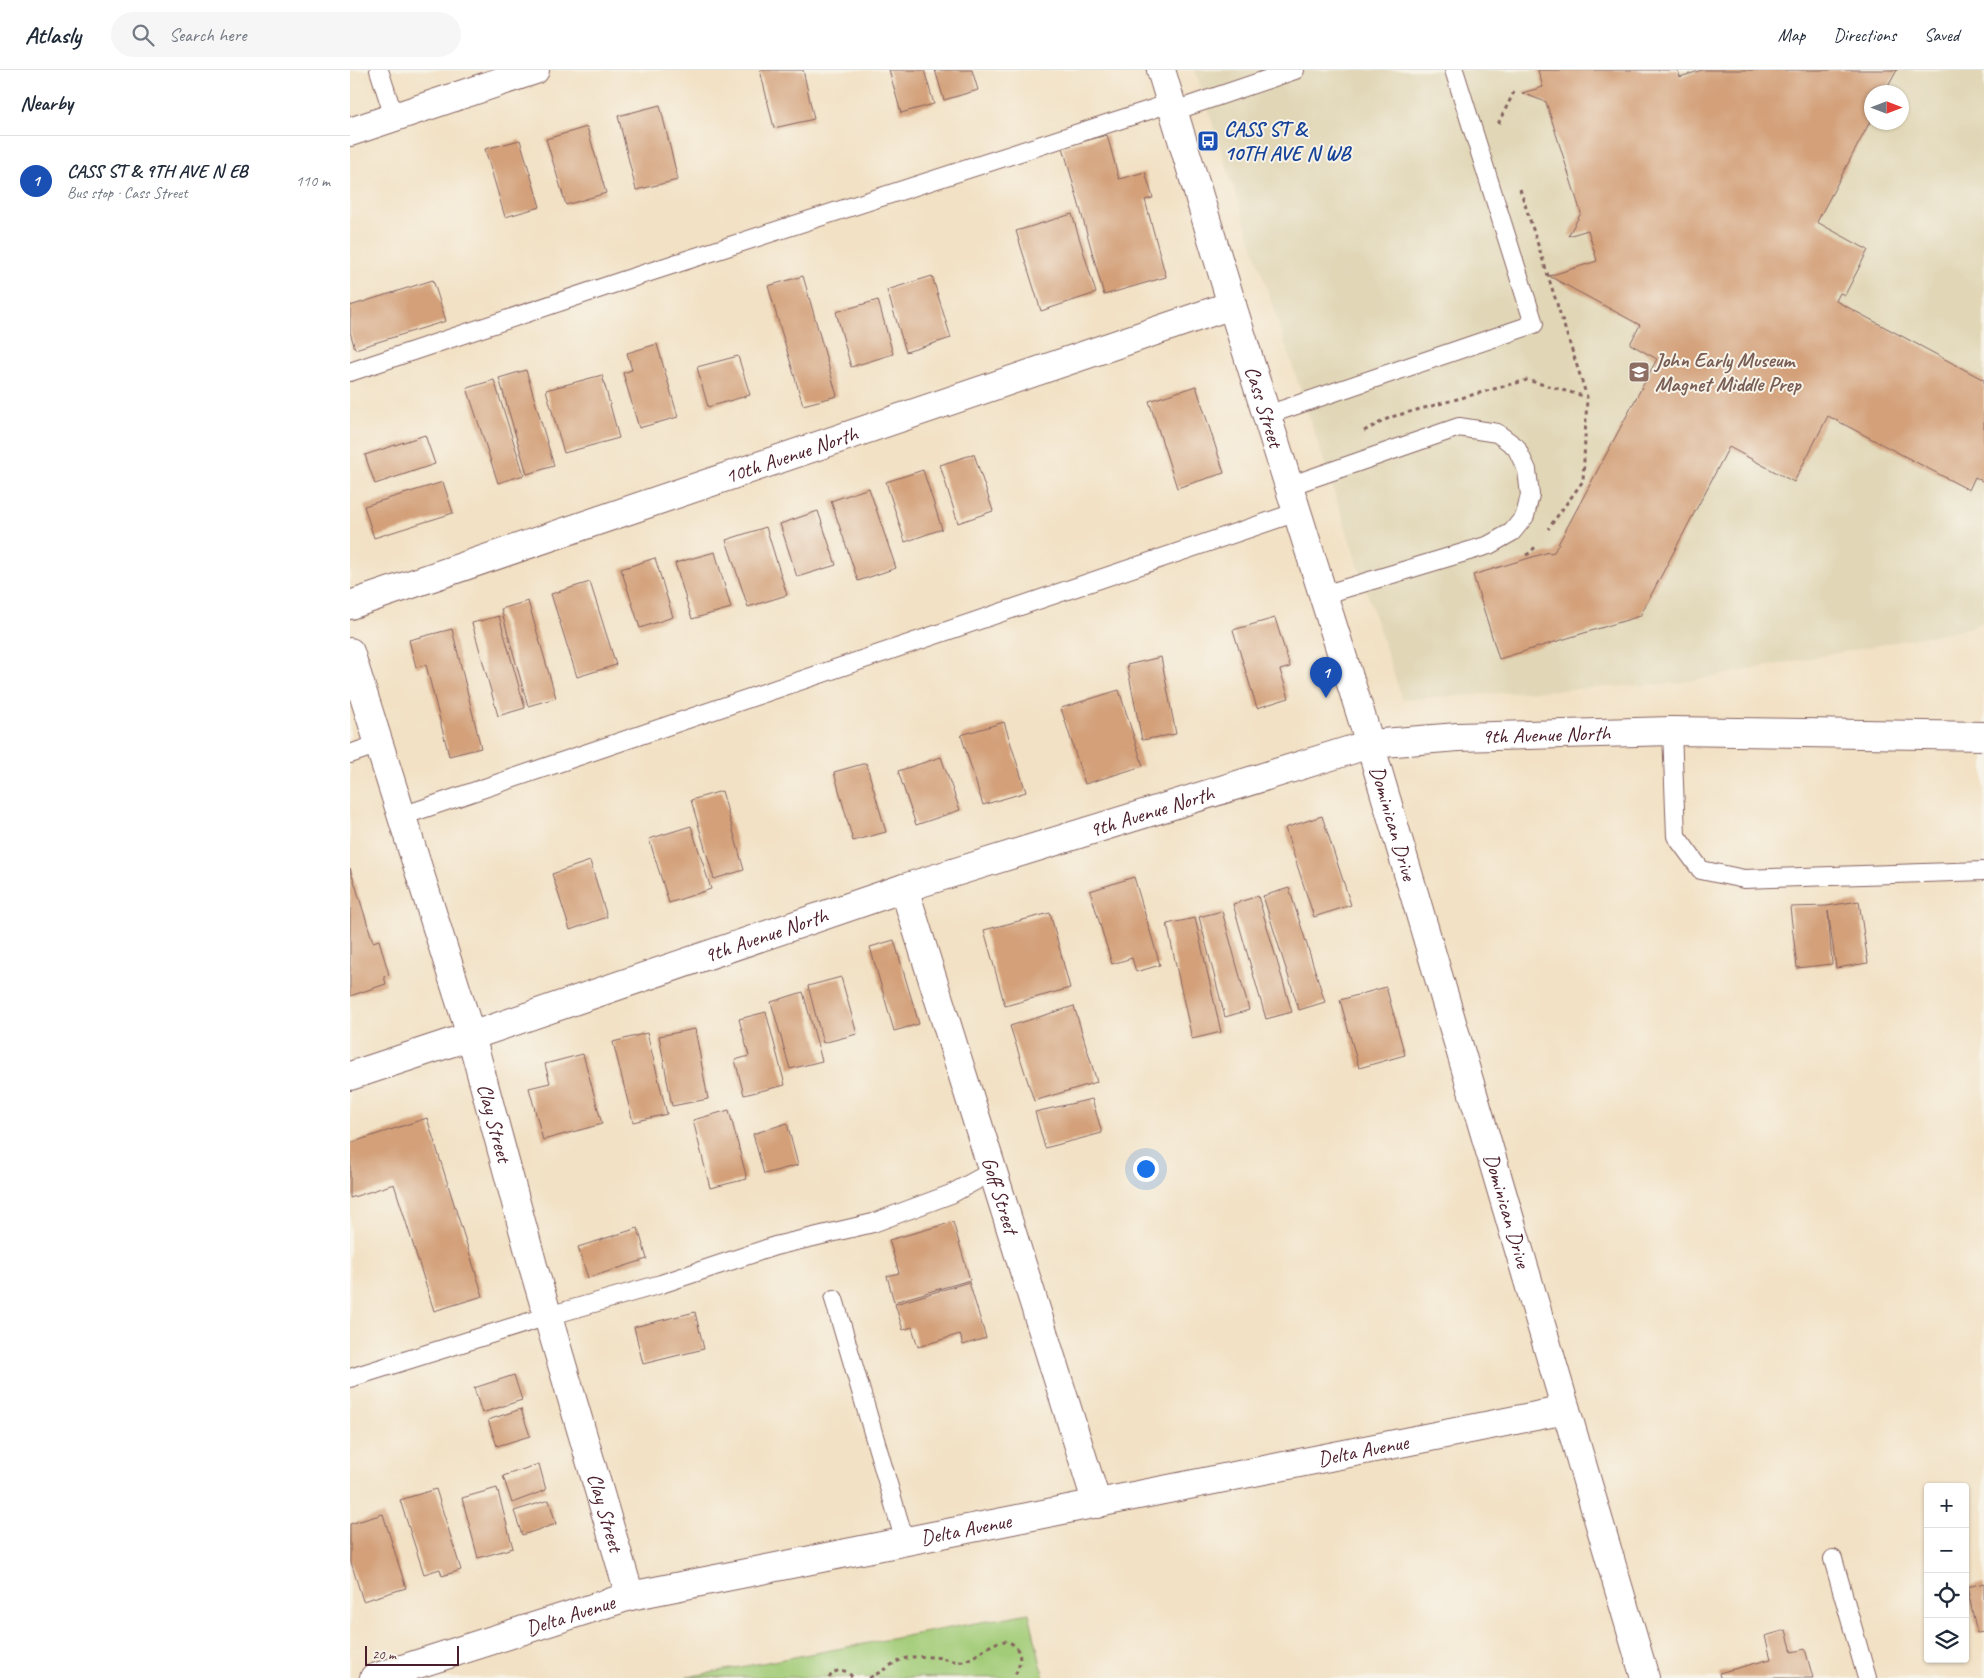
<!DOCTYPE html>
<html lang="en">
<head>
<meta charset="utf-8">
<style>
	:root { --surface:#fff; --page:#f6f6f7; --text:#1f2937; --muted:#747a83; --line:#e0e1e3; --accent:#1f6fb2 }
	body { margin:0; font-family:Caveat,sans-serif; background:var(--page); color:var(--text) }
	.controls { position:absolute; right:15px; bottom:15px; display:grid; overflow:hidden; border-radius:5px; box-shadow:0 1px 4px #0004 }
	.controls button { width:45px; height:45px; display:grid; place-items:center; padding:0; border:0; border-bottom:1px solid var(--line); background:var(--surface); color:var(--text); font:25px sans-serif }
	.compass { position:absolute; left:1514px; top:15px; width:45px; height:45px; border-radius:50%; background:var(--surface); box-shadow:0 1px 4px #0004; rotate:90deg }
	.scale { position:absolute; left:15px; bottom:12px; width:94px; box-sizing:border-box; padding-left:5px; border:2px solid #4a1f2b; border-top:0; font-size:14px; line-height:18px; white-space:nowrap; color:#4a1f2b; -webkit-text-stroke:4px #f7f3e8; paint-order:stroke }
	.you { position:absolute; left:795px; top:1098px; width:18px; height:18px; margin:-12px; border:4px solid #fff; border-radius:50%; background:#1a73e8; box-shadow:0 0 0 8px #1a73e833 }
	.badge { display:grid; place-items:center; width:32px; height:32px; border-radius:50%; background:var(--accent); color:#fff; font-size:16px; font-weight:700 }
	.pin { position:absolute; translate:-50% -41px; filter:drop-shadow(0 1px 2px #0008) }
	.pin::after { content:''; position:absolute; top:26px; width:18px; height:15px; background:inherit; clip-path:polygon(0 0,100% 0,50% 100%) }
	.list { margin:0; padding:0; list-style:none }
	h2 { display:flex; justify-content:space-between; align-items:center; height:65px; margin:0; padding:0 20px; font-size:21px }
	h2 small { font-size:16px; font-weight:400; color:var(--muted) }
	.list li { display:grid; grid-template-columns:32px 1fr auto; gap:15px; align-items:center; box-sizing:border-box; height:90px; padding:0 20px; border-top:1px solid var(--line) }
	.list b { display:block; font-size:19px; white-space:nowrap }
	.list p { margin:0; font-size:16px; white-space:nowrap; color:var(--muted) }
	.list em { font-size:16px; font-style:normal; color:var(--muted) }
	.icon { flex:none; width:28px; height:28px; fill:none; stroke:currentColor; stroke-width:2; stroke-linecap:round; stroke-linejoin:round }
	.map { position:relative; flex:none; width:1634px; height:1608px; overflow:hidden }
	header { display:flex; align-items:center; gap:30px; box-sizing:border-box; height:70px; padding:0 25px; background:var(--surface); border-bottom:1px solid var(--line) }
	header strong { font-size:24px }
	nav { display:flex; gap:28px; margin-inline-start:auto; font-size:18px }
	.search { width:350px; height:45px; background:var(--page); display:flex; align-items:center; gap:12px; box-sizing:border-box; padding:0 18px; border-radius:28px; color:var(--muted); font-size:19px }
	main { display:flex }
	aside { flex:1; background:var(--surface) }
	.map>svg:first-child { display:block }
	.built { fill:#e1d7b7; fill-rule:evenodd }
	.green { fill:#a3cc78; stroke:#767652 }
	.building { fill:#d3a079 }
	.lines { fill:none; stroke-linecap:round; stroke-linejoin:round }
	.service-casing { stroke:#856361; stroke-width:20 }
	.minor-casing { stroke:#856361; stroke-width:30 }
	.tertiary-casing { stroke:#856361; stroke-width:30 }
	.path { stroke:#856361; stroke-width:3; stroke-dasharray:4 4; stroke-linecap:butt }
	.service { stroke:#fff; stroke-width:18 }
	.minor { stroke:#fff; stroke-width:28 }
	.tertiary { stroke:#fff; stroke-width:28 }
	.labels { text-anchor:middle; stroke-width:4; stroke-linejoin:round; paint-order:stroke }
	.transit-label { font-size:21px; font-weight:bold; fill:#164399; stroke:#f7f3e8; text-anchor:start }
	.education-label { font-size:21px; font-weight:bold; fill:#785e54; stroke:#f7f3e8; text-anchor:start }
	.street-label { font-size:21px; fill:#4a1f2b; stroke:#f7f3e8 }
</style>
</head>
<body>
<header>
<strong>Atlasly</strong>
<div class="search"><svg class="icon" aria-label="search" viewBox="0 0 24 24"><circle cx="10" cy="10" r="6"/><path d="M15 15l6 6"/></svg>Search here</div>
<nav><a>Map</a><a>Directions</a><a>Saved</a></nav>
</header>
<main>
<aside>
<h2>Nearby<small></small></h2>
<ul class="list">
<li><span class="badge" style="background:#1a4fb4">1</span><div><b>CASS ST &amp; 9TH AVE N EB</b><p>Bus stop · Cass Street</p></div><em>110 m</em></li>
</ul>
</aside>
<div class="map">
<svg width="1634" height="1608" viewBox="0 0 1634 1608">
	<rect width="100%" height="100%" fill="#f7f3e8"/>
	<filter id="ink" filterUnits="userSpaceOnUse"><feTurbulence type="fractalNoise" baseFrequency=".02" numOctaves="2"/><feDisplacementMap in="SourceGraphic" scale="10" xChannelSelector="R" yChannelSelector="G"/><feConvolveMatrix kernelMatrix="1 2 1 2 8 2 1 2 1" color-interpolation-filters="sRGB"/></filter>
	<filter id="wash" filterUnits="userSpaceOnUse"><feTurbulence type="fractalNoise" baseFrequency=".0096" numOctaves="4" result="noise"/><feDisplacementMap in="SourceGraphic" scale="20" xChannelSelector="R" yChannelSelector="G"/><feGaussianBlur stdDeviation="1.12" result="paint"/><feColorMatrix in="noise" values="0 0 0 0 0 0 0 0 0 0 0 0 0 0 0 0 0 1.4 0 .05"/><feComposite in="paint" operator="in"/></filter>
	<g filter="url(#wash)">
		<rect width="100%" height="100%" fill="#f2e1c4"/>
		<path class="built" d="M845,0h789v551l-15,7 -289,55 -278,16zM1522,22h30v30h-30z"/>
		<path class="green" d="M679,1543l15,65 -357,-1z"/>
		<g id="blocks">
			<path class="building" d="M410,0h43l11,49 -40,9z
				M539,0h35l10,34 -33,9z
				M585,0h37l6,20 -34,10z
				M1188,0h140l2,7 22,-7h195l-12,22h-13v26l-55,104 51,28 -23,45 -5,-2 -4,8 148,79v102l-9,-5 -6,13 -141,-74 -34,66 -65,-35 -89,169 -141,43 -26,-84 76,-23 1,1 4,-1 103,-193 -27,-15 10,-19 -91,-49 48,-15 -9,-31 -20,6 13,-23 -35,-111 -24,-9 21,-6z
				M310,35l18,75 -42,10 -18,-74z
				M237,57l19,66 -40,12 -20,-66z
				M757,65l12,44 26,-7 8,26 -8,2 21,77 -62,18 -41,-148z
				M170,70l20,67 -35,10 -20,-68z
				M722,144l24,79 -55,18 -25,-80z
				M453,206l34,120 -34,9 -35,-119z
				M582,206l19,62 -45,14 -19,-62z
				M83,210l13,41 -91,28 -5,-17v-26z
				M528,230l15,54 -42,13 -15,-55z
				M307,274l21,73 -39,11 -16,-55 9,-3 -5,-17z
				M388,286l12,39 -42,12 -11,-40z
				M176,300l28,96 -27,8 -28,-96z
				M252,305l17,63 -55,15 -18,-63z
				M144,310l30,95 -26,8 -31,-95z
				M846,316l28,87 -47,15 -28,-87z
				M75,365l10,29 -60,20 -10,-29z
				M624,384l19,57 -35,12 -18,-58z
				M573,400l19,59 -37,13 -19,-60z
				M93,412l10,31 -79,25 -10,-32z
				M519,418l27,80 -38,13 -27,-80z
				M468,441l18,54 -39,12 -17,-53z
				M416,457l21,68 -39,12 -22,-67z
				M365,482l16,56 -39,11 -17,-56z
				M305,488l18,59 -33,11 -19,-59z
				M240,512l26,83 -39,12 -26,-83z
				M178,531l28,97 -28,8 -27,-97z
				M149,546l26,92 -27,8 -26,-93z
				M925,548l15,49 -10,3 9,28 -32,10 -24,-78z
				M102,559l29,119 -32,8 -23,-91 -10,2 -7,-27z
				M811,587l15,77 -34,6 -15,-75z
				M769,620l24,76 -58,18 -24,-76z
				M654,652l22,70 -43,13 -22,-70z
				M591,687l19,53 -44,15 -18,-54z
				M516,693l20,69 -33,9 -19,-69z
				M372,721l22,79 -30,9 -23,-79z
				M972,746l29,89 -37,12 -29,-89z
				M341,756l20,63 -42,14 -20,-64z
				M240,791l17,56 -37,13 -18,-56z
				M0,798l23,74 6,-2 10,35 -5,1 2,8 -36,12z
				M784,807l26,88 -24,7 -4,-14 -20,6 -22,-73z
				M939,818l36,114 -26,8 -36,-114z
				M908,826l34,116 -26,7 -33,-115z
				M1509,831l9,62 -32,5 -8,-57 4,53 -35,4 -7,-61 37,-1z
				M872,841l27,99 -24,7 -26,-100z
				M700,843l20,75 -65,18 -21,-76z
				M845,848l26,114 -29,7 -25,-115z
				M544,870l25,84 -25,7 -24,-84z
				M491,907l16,57 -34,9 -15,-57z
				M1036,917l19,68 -46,13 -19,-68z
				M453,922l19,69 -32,8 -19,-67z
				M724,936l23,76 -63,19 -24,-75z
				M416,942l19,73 -41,10 -9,-35 14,-4 -10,-37z
				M345,959l13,70 -36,7 -13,-70z
				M297,963l20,81 -34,8 -20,-80z
				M233,984l19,70 -59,16 -14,-52 21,-5 -5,-19z
				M742,1029l10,34 -57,15 -10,-36z
				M379,1040l18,69 -37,9 -17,-68z
				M77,1048l56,178 -49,15 -40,-127 -44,14v-55z
				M437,1053l11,42 -34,9 -11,-40z
				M603,1152l17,58 -76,22 -7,-26 12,-3 -10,-33z
				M288,1158l9,31 -59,19 -10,-31z
				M619,1212l17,56 -23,7 -3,-11 -42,13 -6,-20 -9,3 -8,-26z
				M345,1242l9,37 -61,15 -9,-37z
				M164,1305l8,25 -40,13 -8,-25z
				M171,1339l9,27 -33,10 -9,-26z
				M189,1394l7,26 -34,13 -9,-27z
				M147,1418l16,60 -35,10 -16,-60z
				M86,1419l25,81 -19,6 -2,-7 -16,5 -24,-74z
				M199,1430l7,24 -34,11 -8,-24z
				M33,1444l23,74 -43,13 -13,-42v-35z
				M1634,1513v49l-7,1 -10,-46z
				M1436,1560l6,22 13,-3 8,29h-93l-1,-5 52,-14 -6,-23z"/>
		</g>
	</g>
	<g filter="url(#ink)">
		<use href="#blocks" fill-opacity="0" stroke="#856361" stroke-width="1"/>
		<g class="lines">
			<g class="service-casing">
				<path id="service" d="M29,0l15,47
					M824,41l121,-41
					M0,302l269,-90 552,-179
					M917,345l267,-91 -80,-254
					M939,416l170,-59 38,6 19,14 11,23 3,25 -5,21 -13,16 -23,13 -166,50
					M1322,661l4,105 25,34 43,9 240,-8
					M0,684l29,-10
					M52,746l895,-304
					M484,1229l71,243
					M0,1308l198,-62 113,-32 114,-38 98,-23 78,-29 42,-23
					M1483,1489l34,119"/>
			</g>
			<g class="minor-casing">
				<g id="minor">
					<path d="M0,62l185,-62"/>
					<path id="s1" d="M0,535l882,-300"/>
					<path id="s2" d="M554,818l193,616"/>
					<path id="s3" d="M121,966l62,230 97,330"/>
					<path id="s4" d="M24,1608l256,-82 936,-186"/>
				</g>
			</g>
			<g class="tertiary-casing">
				<g id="tertiary">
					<path id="s5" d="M811,0l71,235 138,439 275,934"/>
					<path d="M0,582l121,384"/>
					<path id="s6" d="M0,1006l121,-40 433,-148 466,-144 88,-7 214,-6 312,5"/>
				</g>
			</g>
			<path class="path" d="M1149,54v-2l15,-30
				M1170,119l67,208 -4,84 -35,48
				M1014,361l27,-14 136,-37 60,17
				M1176,485l4,-2 6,-7
				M479,1608c6,-10 17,-10 24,0
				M519,1608c28,-14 28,-24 64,-21 10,0 20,6 30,4 17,-3 39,-34 54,-12 6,10 1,19 -3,29"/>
			<use href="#service" class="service"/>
			<use href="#minor" class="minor"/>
			<use href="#tertiary" class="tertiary"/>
		</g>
	</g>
	<defs>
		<g id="bus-square" transform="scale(1.125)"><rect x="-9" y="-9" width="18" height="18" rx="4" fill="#1a4fb4" stroke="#f7f3e8"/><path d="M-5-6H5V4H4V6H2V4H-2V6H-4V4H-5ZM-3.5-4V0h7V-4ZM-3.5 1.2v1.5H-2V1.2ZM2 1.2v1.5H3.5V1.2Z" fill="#fff"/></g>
		<g id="school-square" transform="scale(1.125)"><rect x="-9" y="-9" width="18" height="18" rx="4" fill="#8d6e63" stroke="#f7f3e8"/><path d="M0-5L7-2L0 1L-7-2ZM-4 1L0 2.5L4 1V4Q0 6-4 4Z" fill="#fff"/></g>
	</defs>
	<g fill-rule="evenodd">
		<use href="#bus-square" x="858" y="71"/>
		<use href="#school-square" x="1289" y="302"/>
	</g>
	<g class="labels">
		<g class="transit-label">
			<text x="874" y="66">CASS ST &amp;<tspan x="874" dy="24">10TH AVE N WB</tspan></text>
		</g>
		<g class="education-label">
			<text x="1305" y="297">John Early Museum<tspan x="1305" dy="24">Magnet Middle Prep</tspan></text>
		</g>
		<g class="street-label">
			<text dy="7" stroke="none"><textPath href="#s5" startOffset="352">Cass Street</textPath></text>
			<text dy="7" stroke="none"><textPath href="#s1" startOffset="466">10th Avenue North</textPath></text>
			<text dy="7" stroke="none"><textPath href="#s6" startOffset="1249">9th Avenue North</textPath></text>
			<text dy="7" stroke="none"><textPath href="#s6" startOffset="844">9th Avenue North</textPath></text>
			<text dy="7" stroke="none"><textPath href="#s5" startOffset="788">Dominican Drive</textPath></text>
			<text dy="7" stroke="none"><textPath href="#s6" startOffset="439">9th Avenue North</textPath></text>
			<text dy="7" stroke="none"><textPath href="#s3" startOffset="90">Clay Street</textPath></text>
			<text dy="7" stroke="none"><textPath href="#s2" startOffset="322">Goff Street</textPath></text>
			<text dy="7" stroke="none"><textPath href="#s5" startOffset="1192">Dominican Drive</textPath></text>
			<text dy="7" stroke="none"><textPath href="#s4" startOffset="1016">Delta Avenue</textPath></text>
			<text dy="7" stroke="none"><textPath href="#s3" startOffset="495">Clay Street</textPath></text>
			<text dy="7" stroke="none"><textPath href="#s4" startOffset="611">Delta Avenue</textPath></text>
			<text dy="7" stroke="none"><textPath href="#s4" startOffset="206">Delta Avenue</textPath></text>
		</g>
	</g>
</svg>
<div class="controls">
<button>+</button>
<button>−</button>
<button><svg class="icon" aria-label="locate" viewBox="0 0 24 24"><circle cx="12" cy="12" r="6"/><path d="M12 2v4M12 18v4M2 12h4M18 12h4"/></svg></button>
<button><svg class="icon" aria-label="layers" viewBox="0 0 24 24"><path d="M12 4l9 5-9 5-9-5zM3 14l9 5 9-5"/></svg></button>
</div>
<svg class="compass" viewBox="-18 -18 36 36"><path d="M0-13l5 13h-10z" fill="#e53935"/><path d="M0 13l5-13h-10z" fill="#747a83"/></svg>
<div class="scale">20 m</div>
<div class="you"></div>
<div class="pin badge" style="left:976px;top:628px;background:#1a4fb4">1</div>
</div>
</main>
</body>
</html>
